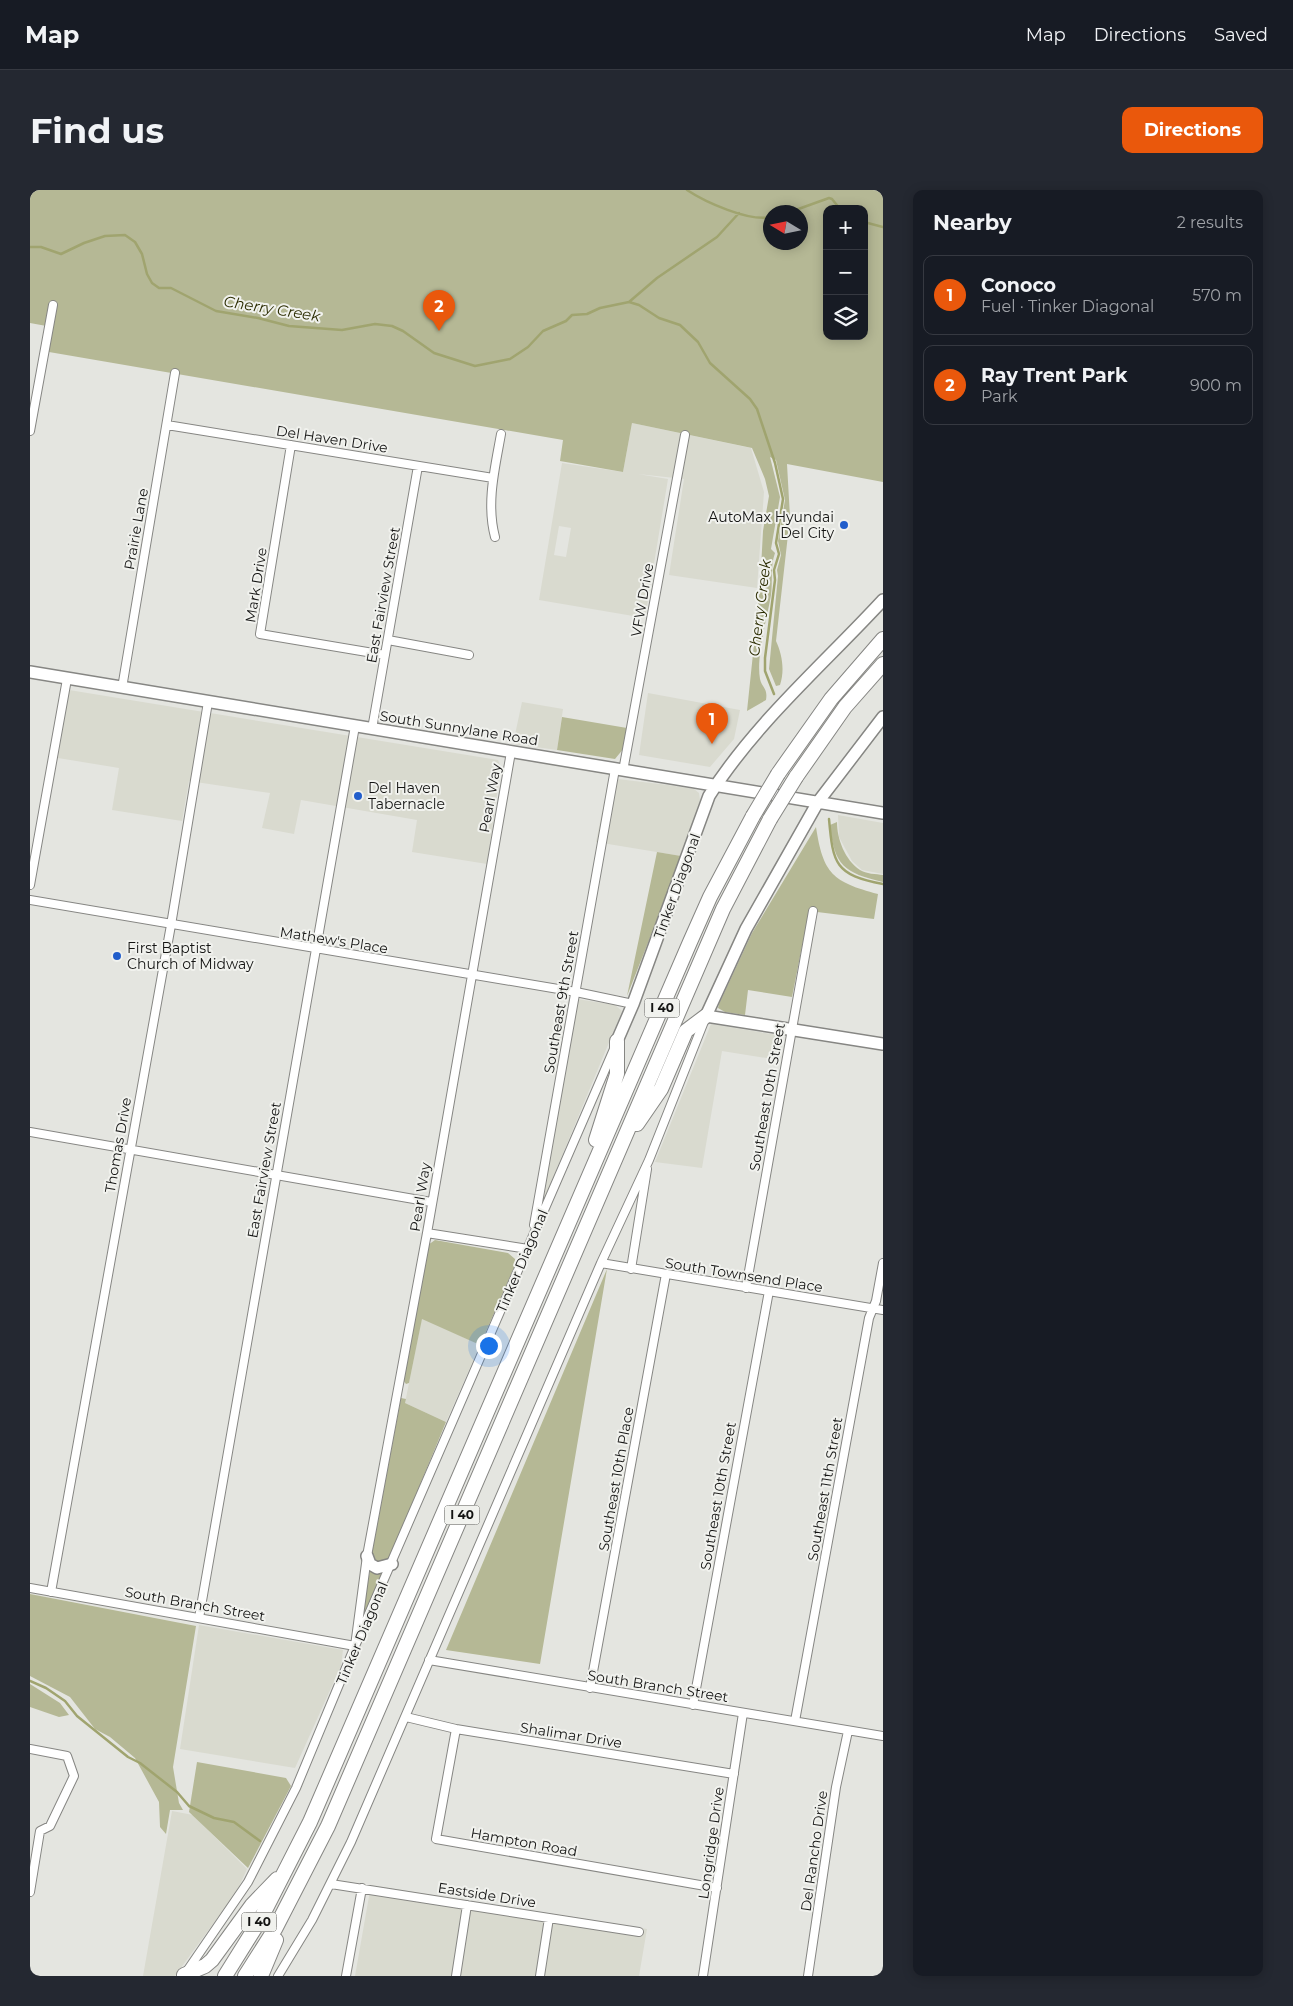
<!DOCTYPE html>
<html lang="en">
<head>
<meta charset="utf-8">
<style>
	:root { --surface:#171b24; --page:#242831; --text:#f1f3f6; --muted:#9ea1a6; --line:#363941; --accent:#ea580c }
	body { margin:0; font-family:Montserrat,sans-serif; background:var(--page); color:var(--text) }
	.controls { position:absolute; right:15px; top:15px; display:grid; overflow:hidden; border-radius:10px; box-shadow:0 2px 12px #0003 }
	.controls button { width:45px; height:45px; display:grid; place-items:center; padding:0; border:0; border-bottom:1px solid var(--line); background:var(--surface); color:var(--text); font:25px sans-serif }
	.compass { position:absolute; left:733px; top:15px; width:45px; height:45px; border-radius:50%; background:var(--surface); box-shadow:0 2px 12px #0003; rotate:280deg }
	.you { position:absolute; left:458px; top:1155px; width:18px; height:18px; margin:-12px; border:4px solid #fff; border-radius:50%; background:#1a73e8; box-shadow:0 0 0 8px #1a73e833 }
	.badge { display:grid; place-items:center; width:32px; height:32px; border-radius:50%; background:var(--accent); color:#fff; font-size:16px; font-weight:700 }
	.pin { position:absolute; translate:-50% -41px; filter:drop-shadow(0 1px 2px #0008) }
	.pin::after { content:''; position:absolute; top:26px; width:18px; height:15px; background:inherit; clip-path:polygon(0 0,100% 0,50% 100%) }
	.list { margin:0; padding:0; list-style:none }
	h2 { display:flex; justify-content:space-between; align-items:center; height:65px; margin:0; padding:0 20px; font-size:21px }
	h2 small { font-size:16px; font-weight:400; color:var(--muted) }
	.list li { display:grid; grid-template-columns:32px 1fr auto; gap:15px; align-items:center; box-sizing:border-box; height:80px; margin:0 10px 10px; padding:0 10px; border:1px solid var(--line); border-radius:10px }
	.list b { display:block; font-size:19px; white-space:nowrap }
	.list p { margin:0; font-size:16px; white-space:nowrap; color:var(--muted) }
	.list em { font-size:16px; font-style:normal; color:var(--muted) }
	.icon { flex:none; width:28px; height:28px; fill:none; stroke:currentColor; stroke-width:2; stroke-linecap:round; stroke-linejoin:round }
	.map { position:relative; flex:none; width:853px; height:1786px; overflow:hidden; border-radius:10px }
	header { display:flex; align-items:center; gap:30px; box-sizing:border-box; height:70px; padding:0 25px; background:var(--surface); border-bottom:1px solid var(--line) }
	header strong { font-size:24px }
	nav { display:flex; gap:28px; margin-inline-start:auto; font-size:18px }
	.intro { display:flex; align-items:center; justify-content:space-between; box-sizing:border-box; height:120px; padding:0 30px }
	h1 { margin:0; font-size:35px }
	.button { padding:12px 22px; border-radius:10px; background:var(--accent); color:#fff; font-size:18px; font-weight:700 }
	main { display:flex; gap:30px; padding:0 30px }
	aside { flex:1; background:var(--surface); border-radius:10px; box-shadow:0 2px 12px #0003 }
	.map>svg:first-child { display:block }
	.built { fill:#d9dacf; fill-rule:evenodd }
	.green { fill:#b5b895; fill-rule:evenodd }
	.lines { fill:none; stroke-linecap:round; stroke-linejoin:round }
	.stream { stroke:#a0a46f; stroke-width:2.5 }
	.street-casing { stroke:#868683; stroke-width:10 }
	.secondary-casing { stroke:#868683; stroke-width:14 }
	.highway-casing { stroke:#868683; stroke-width:16 }
	.street { stroke:#fff; stroke-width:8 }
	.secondary { stroke:#fff; stroke-width:11 }
	.highway { stroke:#fff; stroke-width:14 }
	.highway-bridge-casing { stroke:#868683; stroke-width:16; stroke-linecap:butt }
	.highway-bridge { stroke:#fff; stroke-width:14 }
	.poi-dot { fill:#225ecb; stroke:#f1f2ee; stroke-width:2 }
	.labels { text-anchor:middle; stroke-width:4; stroke-linejoin:round; paint-order:stroke }
	.shield { fill:#f1f2ee; stroke:#565755; stroke-width:1 }
	.shield-label { font-size:12px; font-weight:bold; fill:#141413 }
	.street-label { font-size:14px; fill:#141413; stroke:#f1f2ee }
	.poi-label { font-size:14px; fill:#141413; stroke:#f1f2ee; text-anchor:start }
	.water-label { font-size:15px; font-style:italic; fill:#2b2c00; stroke:#f1f2ee }
</style>
</head>
<body>
<header>
<strong>Map</strong>
<nav><a>Map</a><a>Directions</a><a>Saved</a></nav>
</header>
<div class="intro"><h1>Find us</h1><a class="button">Directions</a></div>
<main>
<div class="map">
<svg width="853" height="1786" viewBox="0 0 853 1786">
	<rect width="100%" height="100%" fill="#e4e5e0"/>
	<path class="built" d="M602,233l119,25 13,44 -7,96 -88,-13 15,-96 -46,-5 30,5 -23,139 -106,-18 23,-137 61,9zM529,336l12,2 -5,29 -12,-2z
		M39,500l429,70 3,7 -14,97 -75,-12 5,-32 -116,-20 -7,34 -32,-6 8,-35 -81,-12 -7,40 -70,-11 7,-42 -61,-10z
		M618,503l92,17 -6,29 -24,28 -71,-12z
		M492,512l41,7 -6,41 -44,-6z
		M579,588l59,7 26,4 5,4 1,7 -19,56 -85,-14z
		M808,625l45,8v51l-21,-4 -10,-9 -13,-24z
		M547,809l38,6 7,6 -77,186h-3z
		M681,834l72,12 -4,24 -57,-9 -20,117 -47,-6z
		M392,1128l58,27 -34,77 -41,-19z
		M169,1435l144,25 -2,16 -46,102 -115,-19z
		M142,1621l21,4 54,54 -10,22 -62,85h-32z
		M341,1695l276,44 -8,47h-284z"/>
	<path class="green" d="M0,0h853v292l-96,-18 3,53 -14,124c6,13 9,29 4,44l-4,1 -7,-17 9,-93 -1,-6 4,-15 -3,-14 7,-41 -9,-40 -6,-3 10,40 -9,52 4,4c-5,14 -2,28 -4,42 -4,23 -15,62 -11,84 2,9 8,9 6,21l-19,11 13,-124 3,-56 6,-35 -4,-17 -13,-31 -120,-25 -9,49 -63,-11 3,-21 -514,-88 3,-25 -22,-4zM797,19h37v127h-37zM741,22h30v30h-30z
		M532,527l65,11 -3,20 -9,11 -58,-9z
		M807,632c0,17 8,38 23,48 6,4 16,4 23,5v7c-39,-9 -49,-17 -53,-57z
		M786,637c7,47 17,55 62,67l-4,25 -65,-8 -17,86 -44,-7 -3,25 -20,-3 -7,-4 1,-4 33,-71z
		M627,662l24,4v3l-54,137z
		M405,1050l73,13 7,6 1,4 -36,82 -58,-26 -13,64 -3,1 -3,-4 25,-135z
		M577,1079l-67,395 -94,-14z
		M371,1208l5,1 -1,4 41,19 -56,135 -3,5 -10,2 -5,-11z
		M340,1381l12,3 -21,47z
		M0,1404l166,32 -23,141 6,36 4,7h-13l-4,24 -6,-7 -1,-25 -24,-44 -25,-21 -15,-8 -25,-32 -40,-21z
		M0,1494l30,19 9,12 -10,2 -29,-10z
		M167,1572l89,16 5,8 -43,82 -59,-56z"/>
	<g class="lines">
		<path class="stream" d="M657,0c18,12 62,32 84,27
			M760,22l39,-14 3,1 8,10
			M834,32l19,5
			M0,57h11l20,7 23,-11 21,-7 20,-1 10,7 7,12 5,20 5,9 7,5h12l45,23 42,7 31,8 53,4 33,-6 17,2 11,5 31,22 41,13 35,-7 18,-12 15,-16 23,-10 6,-6 15,-1 13,-6 29,-6 10,3 20,13 21,7 18,17 12,21 40,36 7,10 18,54 8,36 -7,44 3,11 -5,16 1,10 -10,78v13l9,23
			M599,112l28,-24 60,-41 22,-24
			M799,629c4,45 6,56 54,65
			M0,1491l16,7 19,13 12,15 51,41 12,6 37,29 12,14 25,12 20,4 26,19"/>
		<g class="street-casing">
			<path id="street" d="M137,235l326,53
				M0,241l23,-126
				M261,255l-31,189 125,21
				M465,347c-9,-34 0,-69 6,-103
				M358,450l81,15
				M92,498l53,-315
				M342,539l46,-263
				M593,581l62,-336
				M0,695l37,-206
				M0,710l546,92 57,12
				M0,942l401,70
				M504,1035l81,-456
				M397,1043l101,16
				M571,1073l282,47
				M601,1079l16,-100
				M716,1098l67,-377
				M0,1398l325,58 12,-90 60,-323 84,-481
				M21,1402l120,-667 37,-223
				M169,1428l156,-892
				M399,1470l454,76
				M560,1498l76,-414
				M663,1515l76,-414
				M376,1527l50,12 278,45
				M765,1531l74,-403 7,-17 7,-38
				M426,1539l-20,110 281,49
				M0,1559l37,7 7,20 -24,50 -10,5 -10,61
				M301,1694l308,48
				M157,1781l61,-89 48,-94 59,-142 259,-597
				M248,1786l34,-56 39,-78 250,-579 48,-103 56,-141
				M316,1786l16,-88
				M426,1786l11,-71
				M510,1786l9,-58
				M673,1786l40,-263
				M778,1786l28,-189 12,-56"/>
		</g>
		<g class="secondary-casing">
			<path id="secondary" d="M0,482l853,141
				M853,527l-65,85 -72,127 -40,87 177,28
				M587,851l16,-37 76,-208c47,-74 115,-132 174,-196
				M337,1366l3,8 7,4 15,-4"/>
		</g>
		<g class="highway-casing">
			<path id="highway" d="M748,584l53,-75 52,-60
				M766,587l49,-70 38,-43
				M607,934l24,-35 25,-58 20,-15
				M566,950l21,-66v-33
				M154,1785l21,-9 7,-6 40,-55 25,-26
				M195,1786l35,-56 50,-98 380,-880 20,-45 43,-81
				M215,1786l30,-47 53,-103 395,-917 47,-90
				M231,1786l15,-36"/>
		</g>
		<use href="#street" class="street"/>
		<use href="#secondary" class="secondary"/>
		<use href="#highway" class="highway"/>
		<g class="highway-bridge-casing">
			<path id="highway-bridge" d="M723,626l25,-42
				M740,629l26,-42"/>
		</g>
		<use href="#highway-bridge" class="highway-bridge"/>
	</g>
	<g class="poi-dot">
		<circle cx="814" cy="335" r="5"/>
		<circle cx="328" cy="606" r="5"/>
		<circle cx="87" cy="766" r="5"/>
	</g>
	<g class="labels">
		<g class="shield">
			<rect x="614.5" y="808.5" width="35" height="19" rx="4"/>
			<rect x="414.5" y="1315.5" width="35" height="19" rx="4"/>
			<rect x="211.5" y="1722.5" width="35" height="19" rx="4"/>
		</g>
		<g class="shield-label">
			<text x="632" y="822">I 40</text>
			<text x="432" y="1329">I 40</text>
			<text x="229" y="1736">I 40</text>
		</g>
		<g class="street-label">
			<text transform="translate(302 249) rotate(9)" y="5">Del Haven Drive</text>
			<text transform="translate(106 339) rotate(-80)" y="5">Prairie Lane</text>
			<text transform="translate(226 395) rotate(-81)" y="5">Mark Drive</text>
			<text transform="translate(353 405) rotate(-80)" y="5">East Fairview Street</text>
			<text transform="translate(612 410) rotate(-80)" y="5">VFW Drive</text>
			<text transform="translate(429 538) rotate(9)" y="5">South Sunnylane Road</text>
			<text transform="translate(460 608) rotate(-80)" y="5">Pearl Way</text>
			<text transform="translate(647 696) rotate(-70)" y="5">Tinker Diagonal</text>
			<text transform="translate(304 750) rotate(9)" y="5">Mathew's Place</text>
			<text transform="translate(531 812) rotate(-80)" y="5">Southeast 9th Street</text>
			<text transform="translate(737 907) rotate(-80)" y="5">Southeast 10th Street</text>
			<text transform="translate(88 955) rotate(-80)" y="5">Thomas Drive</text>
			<text transform="translate(234 980) rotate(-80)" y="5">East Fairview Street</text>
			<text transform="translate(390 1007) rotate(-81)" y="5">Pearl Way</text>
			<text transform="translate(492 1071) rotate(-67)" y="5">Tinker Diagonal</text>
			<text transform="translate(714 1085) rotate(9)" y="5">South Townsend Place</text>
			<text transform="translate(586 1289) rotate(-80)" y="5">Southeast 10th Place</text>
			<text transform="translate(795 1299) rotate(-80)" y="5">Southeast 11th Street</text>
			<text transform="translate(688 1306) rotate(-80)" y="5">Southeast 10th Street</text>
			<text transform="translate(165 1414) rotate(10)" y="5">South Branch Street</text>
			<text transform="translate(332 1443) rotate(-67)" y="5">Tinker Diagonal</text>
			<text transform="translate(628 1496) rotate(9)" y="5">South Branch Street</text>
			<text transform="translate(541 1545) rotate(9)" y="5">Shalimar Drive</text>
			<text transform="translate(494 1652) rotate(10)" y="5">Hampton Road</text>
			<text transform="translate(681 1653) rotate(-82)" y="5">Longridge Drive</text>
			<text transform="translate(784 1661) rotate(-82)" y="5">Del Rancho Drive</text>
			<text transform="translate(457 1705) rotate(9)" y="5">Eastside Drive</text>
		</g>
		<g class="poi-label">
			<text x="804" y="332" text-anchor="end">AutoMax Hyundai<tspan x="804" dy="16">Del City</tspan></text>
			<text x="338" y="603">Del Haven<tspan x="338" dy="16">Tabernacle</tspan></text>
			<text x="97" y="763">First Baptist<tspan x="97" dy="16">Church of Midway</tspan></text>
		</g>
		<g class="water-label">
			<text transform="translate(242 119) rotate(9)" y="5">Cherry Creek</text>
			<text transform="translate(730 418) rotate(-83)" y="5">Cherry Creek</text>
		</g>
	</g>
</svg>
<div class="controls">
<button>+</button>
<button>−</button>
<button><svg class="icon" aria-label="layers" viewBox="0 0 24 24"><path d="M12 4l9 5-9 5-9-5zM3 14l9 5 9-5"/></svg></button>
</div>
<svg class="compass" viewBox="-18 -18 36 36"><path d="M0-13l5 13h-10z" fill="#e53935"/><path d="M0 13l5-13h-10z" fill="#9ea1a6"/></svg>
<div class="you"></div>
<div class="pin badge" style="left:682px;top:554px">1</div>
<div class="pin badge" style="left:409px;top:141px">2</div>
</div>
<aside>
<h2>Nearby<small>2 results</small></h2>
<ul class="list">
<li><span class="badge">1</span><div><b>Conoco</b><p>Fuel · Tinker Diagonal</p></div><em>570 m</em></li>
<li><span class="badge">2</span><div><b>Ray Trent Park</b><p>Park</p></div><em>900 m</em></li>
</ul>
</aside>
</main>
</body>
</html>
